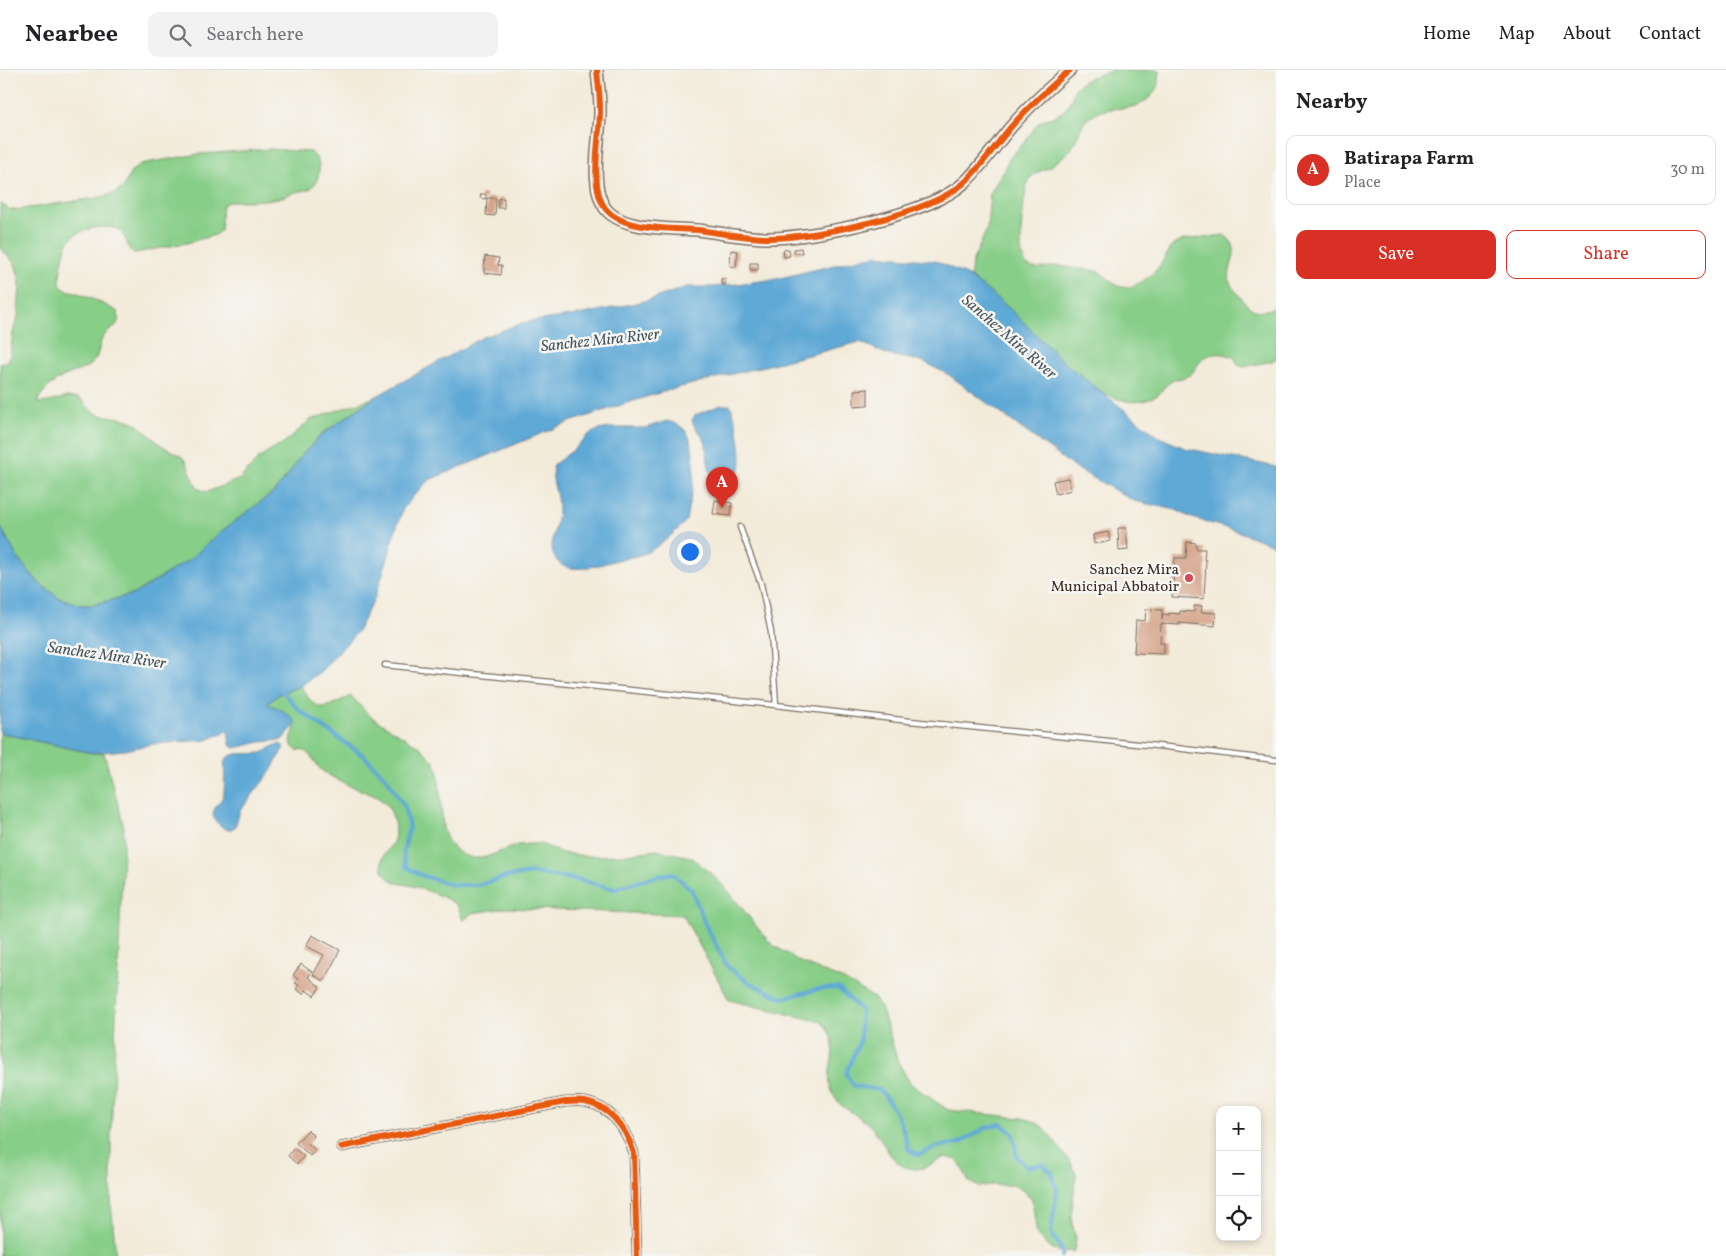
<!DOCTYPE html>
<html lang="en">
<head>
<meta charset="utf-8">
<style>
	:root { --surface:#fff; --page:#f2f2f2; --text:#202124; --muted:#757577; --line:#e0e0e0; --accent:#d93025 }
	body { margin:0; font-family:Vollkorn,serif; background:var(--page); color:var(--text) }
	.controls { position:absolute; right:15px; bottom:15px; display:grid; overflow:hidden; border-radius:10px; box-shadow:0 2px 8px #0003 }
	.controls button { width:45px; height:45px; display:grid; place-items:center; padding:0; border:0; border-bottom:1px solid var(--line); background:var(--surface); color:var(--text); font:25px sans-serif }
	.you { position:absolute; left:689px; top:481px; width:18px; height:18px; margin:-12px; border:4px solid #fff; border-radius:50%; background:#1a73e8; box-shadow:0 0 0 8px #1a73e833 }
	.badge { display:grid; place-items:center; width:32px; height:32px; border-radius:50%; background:var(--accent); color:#fff; font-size:16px; font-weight:700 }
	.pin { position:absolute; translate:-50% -41px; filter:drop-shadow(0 1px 2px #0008) }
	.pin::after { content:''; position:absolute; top:26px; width:18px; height:15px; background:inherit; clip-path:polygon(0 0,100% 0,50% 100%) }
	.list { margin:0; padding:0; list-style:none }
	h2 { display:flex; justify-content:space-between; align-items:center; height:65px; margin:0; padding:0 20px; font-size:21px }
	h2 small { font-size:16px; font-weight:400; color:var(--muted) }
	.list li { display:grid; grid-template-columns:32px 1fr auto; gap:15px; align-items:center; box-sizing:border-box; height:70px; margin:0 10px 10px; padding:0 10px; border:1px solid var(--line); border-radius:10px }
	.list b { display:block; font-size:19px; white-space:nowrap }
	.list p { margin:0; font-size:16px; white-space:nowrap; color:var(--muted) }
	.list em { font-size:16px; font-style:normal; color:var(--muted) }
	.actions { display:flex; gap:10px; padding:15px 20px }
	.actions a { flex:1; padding:11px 0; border:1px solid var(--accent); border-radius:10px; text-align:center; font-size:18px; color:var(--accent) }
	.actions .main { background:var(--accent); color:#fff }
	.icon { flex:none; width:28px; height:28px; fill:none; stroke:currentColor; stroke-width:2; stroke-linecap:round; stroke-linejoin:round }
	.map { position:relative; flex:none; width:1276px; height:1186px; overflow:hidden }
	header { display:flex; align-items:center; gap:30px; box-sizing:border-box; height:70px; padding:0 25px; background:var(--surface); border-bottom:1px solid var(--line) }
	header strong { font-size:24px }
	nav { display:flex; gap:28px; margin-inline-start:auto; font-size:18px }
	.search { width:350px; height:45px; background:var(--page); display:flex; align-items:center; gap:12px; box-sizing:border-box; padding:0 18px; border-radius:10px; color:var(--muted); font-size:19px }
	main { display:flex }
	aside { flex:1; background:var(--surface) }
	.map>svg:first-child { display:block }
	.green { fill:#87ce88; stroke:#617c53 }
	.water { fill:#5ea9d6; stroke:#4c6a7a }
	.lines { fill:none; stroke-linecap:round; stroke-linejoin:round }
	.stream { stroke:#5ea9d6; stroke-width:4 }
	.building { fill:#d4a389 }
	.service-casing { stroke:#7b6e60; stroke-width:7 }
	.minor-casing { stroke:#7b6e60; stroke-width:11 }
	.tertiary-casing { stroke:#7b6e60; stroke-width:14 }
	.service { stroke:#fff; stroke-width:4.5 }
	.minor { stroke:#fff; stroke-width:9 }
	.tertiary { stroke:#fff; stroke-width:11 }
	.cycleway-casing { stroke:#f6f6f2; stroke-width:9 }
	.cycleway { stroke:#e8590c; stroke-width:6 }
	.poi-dot { fill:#d1495b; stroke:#f6f6f2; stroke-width:2 }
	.labels { text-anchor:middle; stroke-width:5; stroke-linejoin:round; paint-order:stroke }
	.poi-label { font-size:15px; fill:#3b2a1e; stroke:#f6f6f2; text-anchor:end }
	.water-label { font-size:16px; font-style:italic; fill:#47565e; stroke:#f6f6f2 }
</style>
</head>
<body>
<header>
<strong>Nearbee</strong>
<div class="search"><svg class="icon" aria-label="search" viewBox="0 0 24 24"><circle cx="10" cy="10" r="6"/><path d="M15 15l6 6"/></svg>Search here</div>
<nav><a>Home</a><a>Map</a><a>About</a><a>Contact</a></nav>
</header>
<main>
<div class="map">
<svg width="1276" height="1186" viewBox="0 0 1276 1186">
	<rect width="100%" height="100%" fill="#f6f6f2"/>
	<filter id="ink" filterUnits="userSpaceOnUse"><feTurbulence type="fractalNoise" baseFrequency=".02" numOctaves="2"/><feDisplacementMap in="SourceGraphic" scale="10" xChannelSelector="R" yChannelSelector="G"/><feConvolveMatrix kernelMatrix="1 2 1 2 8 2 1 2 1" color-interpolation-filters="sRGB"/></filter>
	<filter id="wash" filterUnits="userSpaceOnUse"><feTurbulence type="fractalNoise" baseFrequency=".0096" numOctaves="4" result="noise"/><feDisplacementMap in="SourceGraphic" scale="20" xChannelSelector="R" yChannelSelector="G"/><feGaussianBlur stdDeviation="1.12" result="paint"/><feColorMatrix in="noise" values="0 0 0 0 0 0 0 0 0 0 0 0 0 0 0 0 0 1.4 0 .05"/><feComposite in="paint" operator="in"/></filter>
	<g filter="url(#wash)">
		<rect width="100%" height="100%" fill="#f3ebda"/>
		<path class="green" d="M1113,0h47c-1,15 -1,19 -13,30 -15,13 -37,4 -54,15 -16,10 -12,22 -22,34 -5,6 -14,12 -20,17 -7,4 -15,6 -20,11 -8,9 -12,66 -9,78 5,22 25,10 39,11 7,1 14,3 22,3 19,1 20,6 33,16 12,7 29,-4 37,-12 8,-7 14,-19 20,-28l10,-5 41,-5c21,14 2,29 6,47 1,5 6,9 9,13 12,17 17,18 37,13v51l-4,2 -29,6 -5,-2 -4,-8c-12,-5 -27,-5 -35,6 -3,4 -5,9 -9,12 -7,4 -15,3 -21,8 -5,3 -7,8 -10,11 -8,7 -23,9 -33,7 -42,-8 -86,-65 -118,-93 -12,-11 -26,-21 -38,-31l3,-17 14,-31 3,-35 20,-36 15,-17 14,-19 16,-6 10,-6 6,-10 4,-12 4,-4 10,-6z
			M270,79l40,3c7,5 10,10 9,19 -1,6 -2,13 -8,17 -4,3 -10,3 -15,4 -7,2 -14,6 -22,7 -13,2 -28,2 -42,2l-6,2 -4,4 -1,23 -6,5 -28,8 -52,10 -5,-2c-3,-6 -4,-15 -10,-20 -10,-9 -41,-2 -50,8 -5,6 -13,41 -9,47 3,4 9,5 14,6 13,4 26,11 38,17l5,3c3,17 -8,15 -15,25 -5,8 -3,18 -10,25 -6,7 -13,8 -21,11 -15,6 -29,15 -35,30l12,-1 18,-5 11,1 5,3 6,8 10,6 23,3 12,4 27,23 20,11 5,5 11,27 10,4 33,-13 18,-20 31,-20 21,-19 65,-23 -53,37 -22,23 -12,18 -14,17 -51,38 -33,29 -56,35 -42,11h-11l-22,-7 -20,-15 -22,-26 -17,-31v-162l8,-3 2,-6 3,-23 5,-16 2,-35 -5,-17 -15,-17v-44l10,7 12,-1 74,-11 17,-4 10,-6 8,-16 9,-8 59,-10z
			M301,616c17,31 24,21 50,10l20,21 49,30 13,13 5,10 5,58 4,11 6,9 10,7 11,3 12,-1 32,-12 12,-1h11l21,9 24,3 34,-1 36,-5 35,7 22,18 16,17 36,45 8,8 29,18 42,17 30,18 7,9 17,55 12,21 9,7 29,20 74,8 11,3 10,6 28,36 5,11 -5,44 5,21 -2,12 -11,1 -10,-2 -9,-7 -7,-8 -5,-35 -8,-9 -10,-6h-24l-11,2 -11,-6 -5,-12 -6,-9 -12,-3c-9,4 -20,13 -31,12 -23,-2 -28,-25 -40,-39 -12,-16 -35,-19 -42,-38 -10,-28 14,-42 -10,-70l-93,-22 -46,-85 -176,-7 -35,5 -9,8c-2,-5 -3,-11 -6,-15 -5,-7 -34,-17 -44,-20 -12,-3 -22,-1 -29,-14 -7,-13 3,-20 9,-30 4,-8 1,-23 -2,-30 -6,-14 -21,-18 -33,-23 -11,-4 -25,-11 -34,-17 -8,-5 -10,-15 -18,-20 -4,-3 -10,0 -13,-5 -5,-7 2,-15 2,-22 0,-10 -21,-19 -29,-21l15,-11z
			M0,663l92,20h12l20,74 -13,309v66l5,54h-116z"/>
		<path class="water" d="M876,185l60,6 34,16 39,31 58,57 92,72 26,11 91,19v79l-39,-15 -45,-13 -16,-8 -42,-9 -60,-34 -125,-92 -27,-14 -34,-6 -28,-13 -191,48 -42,13 -60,20 -138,57 -13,13 -13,16 -11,31 -3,15 -14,42 -18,35 -35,38 -21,16 -20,7 -14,11c10,3 24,9 29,20l-14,16 -21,2 -26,6 -5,-3 -2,-14 -21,9 -55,4 -26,6 -34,3 -92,-20v-207l17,31 22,26 20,15 22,7h11l42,-11 56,-35 33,-29 51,-38 14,-17 12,-18 22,-23 53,-37 108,-60 43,-15 58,-8 65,-14 38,-13h26l63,-8z
			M721,335h9c6,9 15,56 9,66 -2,4 -21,6 -26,6 -6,-7 -5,-26 -8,-36 -3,-8 -11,-12 -13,-21l3,-5z
			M667,351c21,6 22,12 26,32 3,20 0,37 -5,56 -1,4 -1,8 -2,11 -5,9 -29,27 -38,32 -8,4 -17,5 -26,7 -17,3 -55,20 -67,-1 -8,-12 3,-34 3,-48 1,-16 -8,-29 -5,-45l19,-14 16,-16 10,-5 12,-2h35z
			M280,674l4,3 -13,24 -31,40 -5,16c-4,2 -7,4 -11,1 -24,-16 -1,-23 0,-36 1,-10 0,-21 1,-32 8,-10 24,-5 36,-7 7,-2 11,-8 19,-9z"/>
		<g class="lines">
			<path class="stream" d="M281,620l18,20 65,46 23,23 17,27 5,21 -6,27 3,13 17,9 30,9h25l27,-8 28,-4 47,7 34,9 39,-12 19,-4 19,16 14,35 22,42 21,16 34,16 38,-9 18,-1 23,22 -1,30 -14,34 8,12 26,4c16,20 23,34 28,59l10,6 18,-8 24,-4 25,-15 16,-4 12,10 4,23 10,10 15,-3 10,9 5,17 -6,42 12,20 -1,4"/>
		</g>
		<g id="blocks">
			<path class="building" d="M481,124h5v5l-6,-1z
				M487,128h9l-1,18 -9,-1z
				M504,128v10h-6v-9z
				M801,178l1,5h-8v-4z
				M789,179l1,7 -6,1 -1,-7z
				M731,180l7,1 -2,16 -6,-1z
				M485,186l14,2 -1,7h4l-1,10 -17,-2z
				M750,193h8v7h-8z
				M721,209h5l-1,6 -4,-1z
				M868,319v16l-14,1v-16z
				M1068,408l3,12 -15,4 -3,-13z
				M715,430l17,3 -2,13 -17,-2z
				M1118,458h8l2,22 -9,1z
				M1108,462l2,9 -16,3 -1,-9z
				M1187,472l9,1v6h9l-1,11h2l-2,39 -32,-2 3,-39h11z
				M1194,536h8l-1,6 15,1 -1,13 -36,-3v2l-18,-1 -1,19h4v11l-30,-1 2,-33 9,1 1,-12 16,1v10l1,-6 6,1v-2l11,1v-3l14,1z
				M312,865l28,15 -16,31 -11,-6 11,-20 -18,-9z
				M301,894l11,8 -4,5 12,10 -6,9 -8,-6 -3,4 -7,-5 3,-4 -4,-2 3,-4 -5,-4z
				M308,1060l6,6 -6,7 7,7 -5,6 -14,-13z
				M294,1078l10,8 -7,8 -9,-8z"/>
		</g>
	</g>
	<g filter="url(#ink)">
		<use href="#blocks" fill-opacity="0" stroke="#7b6e60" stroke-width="1"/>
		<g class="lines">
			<g class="service-casing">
				<path id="service" d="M740,457l21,57 10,48 5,73
					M385,595l391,40 134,16 257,26 109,13"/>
			</g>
			<g class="minor-casing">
				<path id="minor" d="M341,1077l224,-45c6,0 14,-1 20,0 26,5 41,27 49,51l3,103"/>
			</g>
			<g class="tertiary-casing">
				<path id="tertiary" d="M597,0c1,13 3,25 3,38 1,28 -12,76 5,100 17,23 67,20 93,22 24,3 47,8 71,8 47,0 160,-24 195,-55 17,-16 31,-37 46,-55 18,-21 39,-40 60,-58"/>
			</g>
			<use href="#service" class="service"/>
			<use href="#minor" class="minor"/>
			<use href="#tertiary" class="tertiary"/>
			<g class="cycleway-casing">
				<path id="cycleway" d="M597,0c1,13 3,25 3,38 1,28 -12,76 5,100 17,23 67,20 93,22 24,3 47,8 71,8 47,0 160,-24 195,-55 17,-16 31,-37 46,-55 18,-21 39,-40 60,-58
					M341,1077l224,-45c6,0 14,-1 20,0 26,5 41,27 49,51l3,103"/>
			</g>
			<use href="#cycleway" class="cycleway"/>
		</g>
	</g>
	<circle class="poi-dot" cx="1189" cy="508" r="5"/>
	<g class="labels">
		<g class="poi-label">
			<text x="1179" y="504">Sanchez Mira<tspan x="1179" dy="17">Municipal Abbatoir</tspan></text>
		</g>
		<g class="water-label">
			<text transform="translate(1010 266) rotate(41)" y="6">Sanchez Mira River</text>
			<text transform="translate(600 269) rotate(-6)" y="6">Sanchez Mira River</text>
			<text transform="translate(107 584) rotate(8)" y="6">Sanchez Mira River</text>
		</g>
	</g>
</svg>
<div class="controls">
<button>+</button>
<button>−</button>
<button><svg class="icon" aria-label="locate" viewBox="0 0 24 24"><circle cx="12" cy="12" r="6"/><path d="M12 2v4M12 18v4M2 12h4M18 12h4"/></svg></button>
</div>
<div class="you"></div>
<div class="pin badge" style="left:722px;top:438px">A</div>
</div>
<aside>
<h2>Nearby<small></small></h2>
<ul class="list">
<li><span class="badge">A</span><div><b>Batirapa Farm</b><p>Place</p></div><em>30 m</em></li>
</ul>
<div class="actions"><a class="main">Save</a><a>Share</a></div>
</aside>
</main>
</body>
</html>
